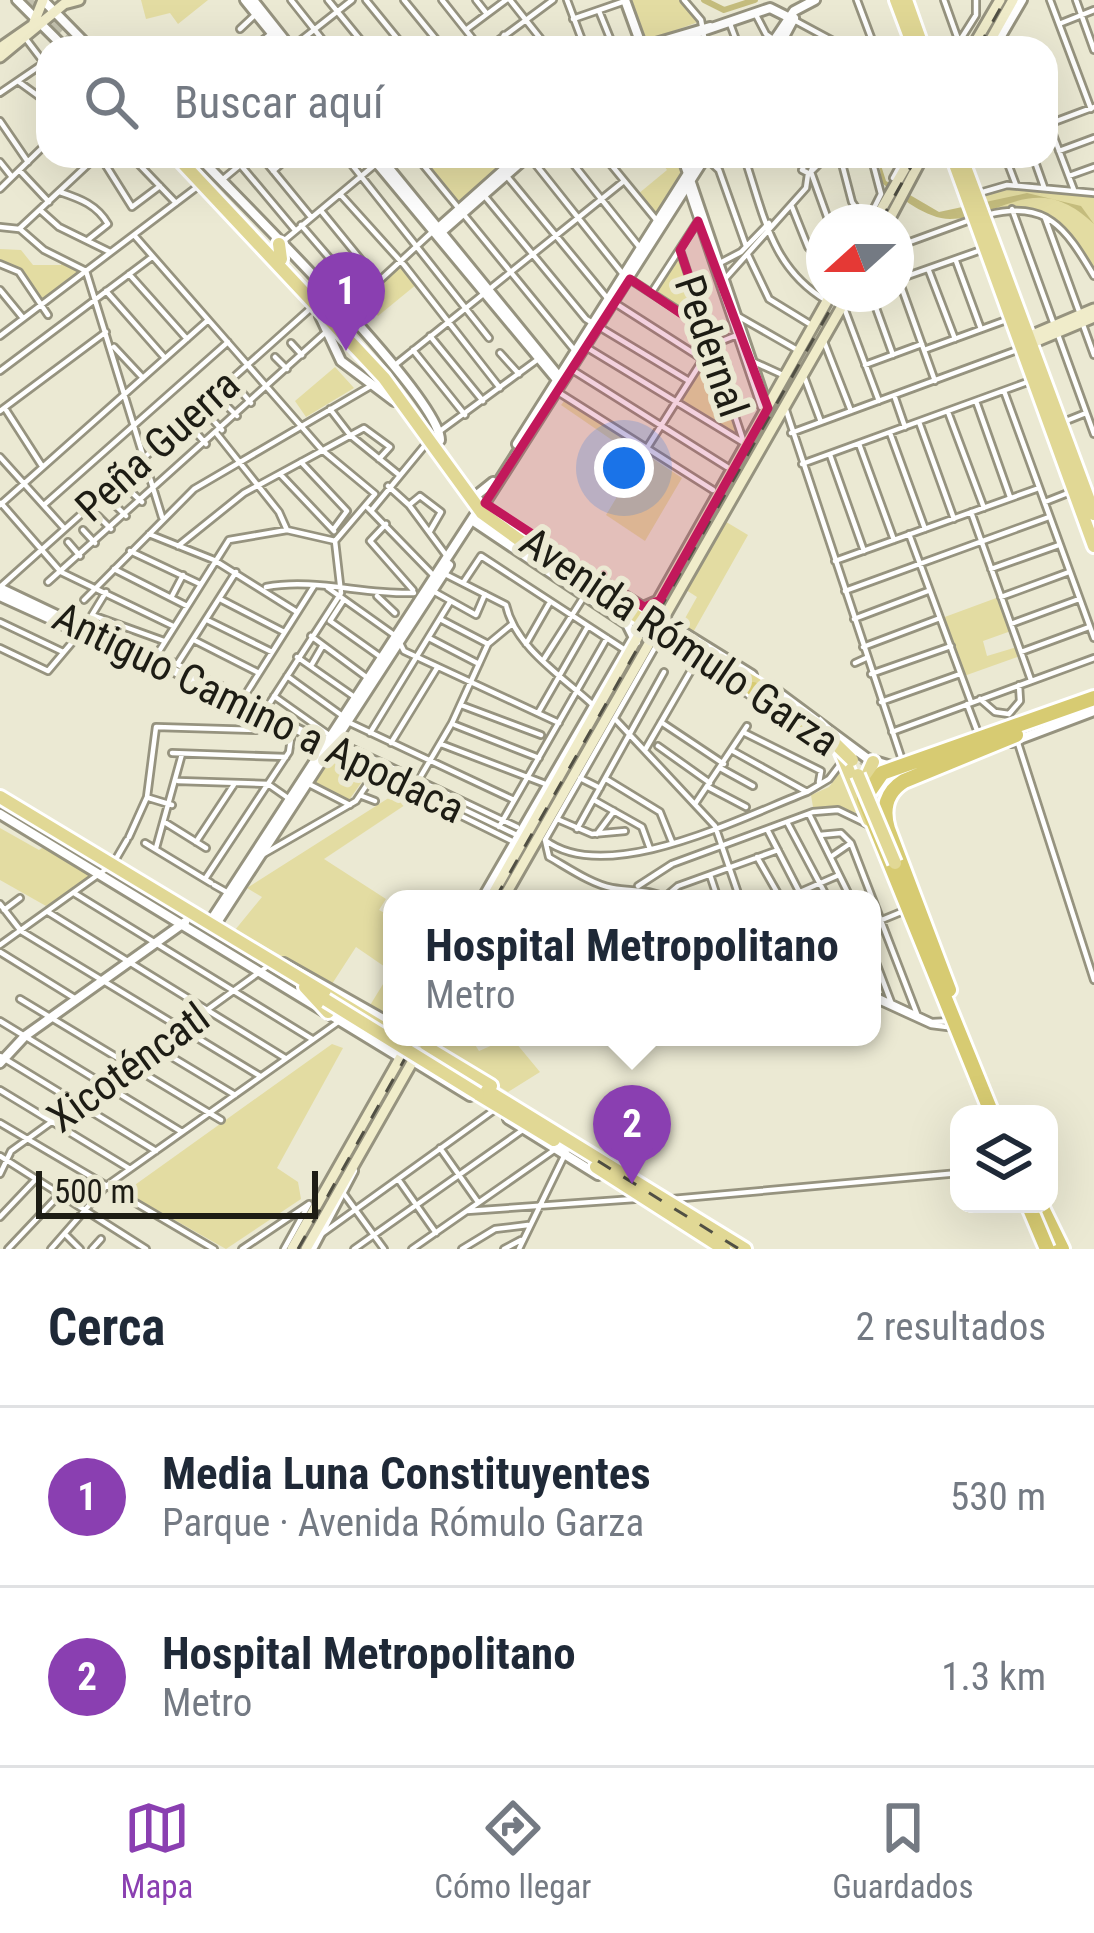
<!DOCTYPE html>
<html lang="es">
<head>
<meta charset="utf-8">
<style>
	:root { --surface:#fff; --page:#f6f6f7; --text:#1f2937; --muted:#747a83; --line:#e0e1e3; --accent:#8a3fb1 }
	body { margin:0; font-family:"Roboto Condensed",sans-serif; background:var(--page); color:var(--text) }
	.controls { position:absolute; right:36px; bottom:36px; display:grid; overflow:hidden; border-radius:24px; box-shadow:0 12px 48px #0002 }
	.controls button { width:108px; height:108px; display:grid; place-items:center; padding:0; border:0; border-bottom:3px solid var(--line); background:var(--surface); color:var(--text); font:60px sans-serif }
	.compass { position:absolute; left:806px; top:204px; width:108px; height:108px; border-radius:50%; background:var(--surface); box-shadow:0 12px 48px #0002; rotate:249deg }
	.scale { position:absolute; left:36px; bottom:30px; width:282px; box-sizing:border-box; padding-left:12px; border:6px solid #1d1c14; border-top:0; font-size:33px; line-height:42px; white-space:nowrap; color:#1d1c14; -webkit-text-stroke:9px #ebe9d3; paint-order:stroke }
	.you { position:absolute; left:624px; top:468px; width:42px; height:42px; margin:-30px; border:9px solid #fff; border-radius:50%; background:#1a73e8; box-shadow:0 0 0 18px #1a73e833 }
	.badge { display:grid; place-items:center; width:78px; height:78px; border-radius:50%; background:var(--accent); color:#fff; font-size:39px; font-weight:700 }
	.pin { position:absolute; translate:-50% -99px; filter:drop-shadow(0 3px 6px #0008) }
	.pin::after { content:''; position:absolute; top:63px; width:42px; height:36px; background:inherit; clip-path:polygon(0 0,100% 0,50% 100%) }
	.popup { position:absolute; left:383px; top:890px; width:498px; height:156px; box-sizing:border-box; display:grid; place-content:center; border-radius:24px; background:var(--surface); filter:drop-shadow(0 3px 9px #0005); font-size:39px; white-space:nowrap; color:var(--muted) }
	.popup b { font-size:45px; color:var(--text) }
	.popup::after { content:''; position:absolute; left:50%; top:100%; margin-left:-24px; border:24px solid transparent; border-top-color:var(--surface) }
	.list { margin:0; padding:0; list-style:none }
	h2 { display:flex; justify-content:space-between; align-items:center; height:156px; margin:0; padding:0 48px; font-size:51px }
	h2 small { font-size:39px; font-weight:400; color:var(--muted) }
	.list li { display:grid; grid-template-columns:78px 1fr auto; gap:36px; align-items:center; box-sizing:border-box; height:180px; padding:0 48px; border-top:3px solid var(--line) }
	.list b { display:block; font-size:45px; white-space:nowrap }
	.list p { margin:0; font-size:39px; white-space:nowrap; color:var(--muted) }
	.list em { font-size:39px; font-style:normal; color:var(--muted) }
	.icon { flex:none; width:66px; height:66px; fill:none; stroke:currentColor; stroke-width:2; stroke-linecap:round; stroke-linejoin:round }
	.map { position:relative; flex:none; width:1094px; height:1249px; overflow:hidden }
	.search { position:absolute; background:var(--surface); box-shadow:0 12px 48px #0002; left:36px; right:36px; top:36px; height:132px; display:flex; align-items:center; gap:30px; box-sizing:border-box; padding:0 42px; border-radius:36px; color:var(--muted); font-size:45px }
	.sheet { height:516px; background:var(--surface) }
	nav { display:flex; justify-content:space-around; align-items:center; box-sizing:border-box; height:168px; border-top:3px solid var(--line); background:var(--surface); font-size:33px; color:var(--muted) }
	nav a { display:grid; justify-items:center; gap:6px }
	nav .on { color:var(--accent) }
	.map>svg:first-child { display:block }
	.green { fill:#e3dca2 }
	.water { fill:#c4bc7d }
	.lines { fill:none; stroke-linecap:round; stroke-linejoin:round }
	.canal { stroke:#c4bc7d; stroke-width:6 }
	.primary-tunnel { stroke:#c2c0ad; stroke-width:12; stroke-dasharray:12 6; stroke-linecap:butt }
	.trunk-tunnel { stroke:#c2c0ad; stroke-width:14; stroke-dasharray:14 7; stroke-linecap:butt }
	.minor-casing { stroke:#96937f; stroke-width:10 }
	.tertiary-casing { stroke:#96937f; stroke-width:14 }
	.secondary-casing { stroke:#96937f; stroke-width:15 }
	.primary-casing { stroke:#fff; stroke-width:18 }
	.trunk-casing { stroke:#fff; stroke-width:20 }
	.minor { stroke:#fff; stroke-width:4.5 }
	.tertiary { stroke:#fff; stroke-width:8 }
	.secondary { stroke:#f0ecca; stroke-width:9 }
	.primary { stroke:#e1d895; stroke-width:12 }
	.trunk { stroke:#d7cb72; stroke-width:14 }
	.rail { stroke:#515044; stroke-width:3; stroke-dasharray:15 15; stroke-linecap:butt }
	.primary-bridge-casing { stroke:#fff; stroke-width:18; stroke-linecap:butt }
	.trunk-bridge-casing { stroke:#fff; stroke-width:20; stroke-linecap:butt }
	.primary-bridge { stroke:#e1d895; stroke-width:12 }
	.trunk-bridge { stroke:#d7cb72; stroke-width:14 }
	.marked { fill:#c2185b; fill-opacity:0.2; stroke:#c2185b; stroke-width:9; stroke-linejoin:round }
	.labels { text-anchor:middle; stroke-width:12; stroke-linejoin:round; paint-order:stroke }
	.street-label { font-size:42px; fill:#1d1c14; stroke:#ebe9d3 }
</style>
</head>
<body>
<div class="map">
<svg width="1094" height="1249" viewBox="0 0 1094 1249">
	<rect width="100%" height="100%" fill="#ebe9d3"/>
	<path class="green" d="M141,0h67l-30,24 -8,-11 -24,6z
		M632,0h50l16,22 -52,19z
		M420,156h94l-54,50z
		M657,156h22l6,20 -28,42 -19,-24 29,-24z
		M1002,187l92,9v74c-26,-50 -52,-71 -108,-55l-8,-21z
		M0,249l21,1 12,15h28l1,-7 22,12 -42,30 -22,-30 -20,-10z
		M679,256l22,67 -47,-30z
		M401,264l16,20 -39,32 -16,-17z
		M711,350l30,91 -63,-38z
		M335,367l19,21 -48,29 -11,-16z
		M565,400l117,78 -37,63 -39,-26 15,-25 -16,-10 20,-31 -64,-44z
		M723,520l25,15 -57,101 -12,-7 18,-32 -14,-9z
		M999,597l12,34 -28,10 4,15 30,-9 3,9 -56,20 -22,-58z
		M329,758l37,18 -17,24 -36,-17z
		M841,771l18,42 -46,-6 -2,-12 18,-8z
		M398,792l16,7 -90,60 62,40 -7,11 13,7v106l-23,-16 22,-36 -35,-24 -24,37 -97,-54 27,-33 -15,-9z
		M0,828l39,22 6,-4 49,28 -48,32 -46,-26z
		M438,1037h32l9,14 32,-14 29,35 -32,20 -70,-43z
		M332,1044l11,4 -66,120 21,14 3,17 -75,50 -101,-57z"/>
	<path class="water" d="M878,156l8,25 53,31 88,-19 54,13 13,18c-59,-56 -93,-5 -144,-5 -23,0 -51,-22 -68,-36z"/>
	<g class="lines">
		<path class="canal" d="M704,0l20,10 31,-10"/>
		<path class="primary-tunnel" d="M25,0l48,48"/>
		<path class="trunk-tunnel" d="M844,748l44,23 35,-5"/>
		<g class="minor-casing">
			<path id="minor" d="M291,0l38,48
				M328,0l39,48
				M366,0l39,48
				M404,0l39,48
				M442,0l38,48
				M476,0l11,14
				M510,0l38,48
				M567,0l18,48
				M684,0l17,20 5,28
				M857,0l18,48
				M944,0l15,42
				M1050,0l41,109
				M1076,0l18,50
				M599,11l15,37
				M755,13l11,21 19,14
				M573,19l52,-18
				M794,20l52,28
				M729,21l10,27
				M1059,24l35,-14
				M240,29l16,-15
				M467,29l39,-29
				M504,35l10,13
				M26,39l22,29
				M959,42l17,-27v-15
				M254,47l18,-14
				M291,48l61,-48
				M488,48l65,-48
				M19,82l29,21
				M0,93l44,-30
				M0,121l28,41
				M1049,124l25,66
				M1046,125l48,-18
				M1059,151l35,-13
				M100,156l32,51 28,-21
				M131,156l45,47
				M233,156l62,74
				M261,156l50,61
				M345,156l144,182
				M416,156l160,196
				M529,156l93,117
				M567,156l74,93
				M604,156l54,66
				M744,156c20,59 27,112 83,145
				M840,156l12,46 14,20
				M1005,156l11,29
				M1033,156l11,31
				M705,157l14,13 27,76
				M0,162l12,15
				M806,163l7,3 -3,8 -8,-4z
				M813,170l14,-14
				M20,171l29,31
				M273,171l17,-15
				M811,172l18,50
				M506,175l102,124
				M1069,176l25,-9
				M893,178l12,-22
				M222,180l18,-15
				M0,189l48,-47
				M688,191l73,216
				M60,192c21,7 37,13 48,32l-19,15
				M340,194l64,71 96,123
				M483,194l103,125 103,62
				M976,194l31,-9 87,8
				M792,207l16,40 16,17
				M1012,209l41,113
				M40,210l19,17 51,25
				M322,212l57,70
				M987,215c60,-15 78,12 107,61
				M1045,218l35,96
				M867,222l14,-28 -10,-38
				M301,225l61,71
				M0,227l19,2 78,-73
				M21,230l23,20 42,21
				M134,235l188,215 53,44 -40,47 6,52 -77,119
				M280,244l97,-81
				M896,247l74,-27
				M680,250l64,193
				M748,255l21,44 44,27
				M956,261l25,68
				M0,264l19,8 29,43
				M718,264l23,-12 28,-29
				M86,271l76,246
				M929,271l26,68
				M896,272l39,109
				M129,274l58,65
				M631,280l76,49
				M724,280l82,-92 2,-14
				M896,280l85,-30
				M0,290l23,28
				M106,291l59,67
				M652,292l46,-71
				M871,294l22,61
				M615,303l86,55
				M843,305l36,96
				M736,315l63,36
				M338,319l93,-86
				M1082,322l12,33
				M1057,332l37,102
				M0,336l201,-152
				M430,336l53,65
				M823,339l28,72
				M291,343l11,12
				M114,347l29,31
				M586,347l158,96
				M413,350l52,65
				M924,350l85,-31
				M500,353l19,21
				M275,357l12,12
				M752,361l33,15
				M395,365l229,-184
				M865,365l57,-21
				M571,369l156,98
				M0,371l152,-114
				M805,379l16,43
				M239,389l12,14
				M1004,391l90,247
				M558,392l155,98
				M895,398l10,29
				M976,401l34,96
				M224,403l13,13
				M330,409l20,26 48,39
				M6,410l36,56
				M786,410l117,353
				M0,411l106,-79
				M948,412l36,96
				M212,419l10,11
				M919,422l35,97
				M1061,423l25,-10
				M193,429l13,15
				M440,431l97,-71
				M791,433l226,-83
				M890,433l35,96
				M217,434l62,78 8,18
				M859,444l35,96
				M647,448l65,-103 25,-10
				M830,455l34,96
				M0,457l64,71
				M301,462l46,49 -14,19
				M802,464l231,-84
				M280,474l54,57
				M388,486l21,19 37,50
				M129,490l13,12
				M1045,502l28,-11
				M1,503l60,69 112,54
				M0,505l207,-184
				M44,505l184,-163
				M115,505l11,11
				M409,505l11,-9 21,16 -11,19
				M368,508l67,69
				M371,511l55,-67
				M971,512l60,168
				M98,516l13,13
				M386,524l-16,17 43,49
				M83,530l12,13
				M149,534l65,26 83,52
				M909,534l62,168
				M68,542l12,14
				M178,546l66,-53 120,-65 26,19 -11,12
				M130,551l70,33
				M835,561l204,-73
				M114,569l73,37
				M991,569l68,-24
				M445,574l61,31c9,42 57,72 87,100
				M48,582l278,-250
				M463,583l18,-27 144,94
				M0,587l311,-279
				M266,587c49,-9 98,8 148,6
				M328,588l69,49 7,14 155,72
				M433,591l43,24 9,-21
				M845,591l204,-74
				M172,596l11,-21
				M377,596l18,17
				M1001,597l68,-25
				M220,599l64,33
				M84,600l110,-111 180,-105
				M343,601l-13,20 52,37
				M92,615l72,26
				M440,619l48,25
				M854,619l74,-28
				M207,620l65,32
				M0,622l63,30
				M1011,624l68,-25
				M84,628l22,-36
				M311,636l58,43
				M429,638l50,26
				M194,640l63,32
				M526,644l24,-42
				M863,647l77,-29
				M0,648l48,23 32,-38
				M1021,652l68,-25
				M158,655l108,53
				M297,657l59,41
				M544,659l39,-61
				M178,663l58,-91
				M855,663l11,-5
				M151,664l78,-124 58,-10 48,11
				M312,664l11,-19
				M871,674l80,-28
				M287,676l57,41
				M274,696l58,41
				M244,697l70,-111
				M980,699l15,13 14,2
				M881,702l79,-28
				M967,704l11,29
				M461,705l80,30
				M538,713l50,-87
				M1009,714l11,-13 -1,-16
				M616,720l99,106 25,73
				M348,722l166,78
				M661,722l63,42
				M455,725l84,33
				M263,729l22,-1
				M743,732l78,39 -2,11
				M892,732l202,-74
				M370,733l80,-131
				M1017,740l77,240
				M336,741l181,86
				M391,743l46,-75
				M441,744l107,41
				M658,746l52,37
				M334,747l185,89
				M645,750l48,-83
				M330,751l184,91
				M733,751l74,41
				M172,753l114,4
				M722,769l31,17
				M580,778l20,10
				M606,779l54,33 12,30
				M178,781l90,3 20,14
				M418,781l34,-58 36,-79 23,-19
				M307,783l43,22
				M708,787l38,20
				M362,796l13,5
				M149,798l23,7
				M594,800l48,27 8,22
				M695,804l52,-78
				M809,814l42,85
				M557,819l35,15 33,-3
				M787,822l41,77
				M166,823l40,25
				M499,827l108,-189
				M577,829l87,-157
				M767,829l36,70
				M597,834l17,-23
				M820,835l21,-2 10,10 66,171
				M129,837l18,-40 9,-70 100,3
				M545,840l111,-194 6,-2 74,48h11
				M545,840c62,47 197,-23 262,-48l22,-13 13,-17
				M545,840l4,17c18,10 42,27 63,31 23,4 33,0 58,11
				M196,842l39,-59
				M145,843l66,40
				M156,848l26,-94
				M262,855l94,-54 18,-27
				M832,856l19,-13
				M757,857l24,42
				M710,875l8,24
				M205,879l84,-127 3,-20
				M214,885l16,9
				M638,886l34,-22 141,-52 25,-2 29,14
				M800,892l39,-17
				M74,893l238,146
				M665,897l13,-11 100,-36
				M0,904l21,27 239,145
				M4,910l16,-12
				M48,912l237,146
				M872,924l34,-14
				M0,945l113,-81 14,-24
				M0,952l76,47
				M872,952l19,50
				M872,994l60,28 21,-1
				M872,998l59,27 24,3
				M20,999l201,121
				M0,1021l182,111
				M157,1048l78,47
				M0,1056l156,95
				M0,1090l130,79
				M0,1123l214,126
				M440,1148l38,54
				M0,1156l146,93
				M0,1174l11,-23 257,-185
				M398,1179l38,54
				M344,1194l40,55
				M672,1199l287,-26
				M467,1211l168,-12
				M0,1217l36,-38
				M323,1233l171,-123
				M67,1236l13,13
				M8,1249l52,-55
				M51,1249l55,-63 235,-166
				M92,1249l9,-10
				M242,1249l67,-45
				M284,1249l25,-45
				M354,1249l170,-120
				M412,1249l145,-101h11l-49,101
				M462,1249l33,-20 33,-4
				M504,1249l17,-9"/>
		</g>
		<g class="tertiary-casing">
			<path id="tertiary" d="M17,0l48,48
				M43,0l47,48
				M245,0l39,48
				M253,0l38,48
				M625,0l17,47
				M639,48l71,-21
				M653,48l117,-40 24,12
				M769,48l25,-37 21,-11
				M778,48l16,-30
				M994,48l28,-48
				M198,156c41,44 242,240 242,284
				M371,156l187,225
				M379,156l177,217
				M682,156l85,251
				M435,231l84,-75
				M439,234l89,-78
				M320,316l21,45 53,40
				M517,444l182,-288
				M478,494l15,-12
				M485,503l221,-347
				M499,518l253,157
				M476,523l151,101 9,18
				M0,588l332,158
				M0,596l145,66
				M613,608l140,87
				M775,690l93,69 23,7
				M1012,742l82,-31
				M0,814l401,244
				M482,899l152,-262
				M208,925l270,-415
				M212,930l237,-365
				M284,963l108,61
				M413,1061l57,35
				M0,1063l25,-27 160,-114
				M508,1119l90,56
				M312,1249l41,-78"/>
		</g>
		<g class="secondary-casing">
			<path id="secondary" d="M0,48l33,-23 10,-25
				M972,48l28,-48
				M986,48l27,-48
				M0,57l64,-53 15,-4
				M874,222l38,-66
				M888,222l35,-66
				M1028,337l66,-28
				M1027,345l67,-28
				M644,607l16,-7
				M490,899l341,-605
				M503,899l346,-605
				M292,1249l120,-212
				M306,1249l113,-199"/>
		</g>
		<g class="primary-casing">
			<path id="primary" d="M896,0l18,48
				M906,0l17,48
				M79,45l3,3
				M176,156l208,222 98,135 54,39
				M952,156l142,390
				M961,156l133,358
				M279,244l2,15
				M743,676l31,19
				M840,750l29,70
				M853,778h13l7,-16
				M0,797l386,233
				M305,987l23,25
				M424,1040l4,8 63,38
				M483,1088l262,161
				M478,1094l76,46
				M596,1167l128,82"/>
		</g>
		<g class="trunk-casing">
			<path id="trunk" d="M753,689l66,42
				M949,990l-61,-161c-6,-20 -2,-37 16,-48l112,-46
				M992,1114l-128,-315 18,-26 212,-75
				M1040,1204l22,45"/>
		</g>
		<use href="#minor" class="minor"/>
		<use href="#tertiary" class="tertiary"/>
		<use href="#secondary" class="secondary"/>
		<use href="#primary" class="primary"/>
		<use href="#trunk" class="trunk"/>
		<path class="rail" d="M978,48l27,-48
			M880,222l37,-66
			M495,899l344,-605
			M598,1161l141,88
			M298,1249l119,-212"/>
		<g class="primary-bridge-casing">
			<path id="primary-bridge" d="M536,552l204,130
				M814,723l38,37
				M858,775l37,88
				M326,1000l152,94"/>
		</g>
		<g class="trunk-bridge-casing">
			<path id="trunk-bridge" d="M1028,1204l19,45"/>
		</g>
		<use href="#primary-bridge" class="primary-bridge"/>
		<use href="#trunk-bridge" class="trunk-bridge"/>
	</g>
	<path class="marked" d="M698,221l70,187 -108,192 -16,7 -159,-104 145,-224 77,52 -27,-81z"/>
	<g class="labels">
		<g class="street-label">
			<text transform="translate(712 346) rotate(71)" y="15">Pedernal</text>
			<text transform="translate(157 445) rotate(-42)" y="15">Peña Guerra</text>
			<text transform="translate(680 641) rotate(34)" y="15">Avenida Rómulo Garza</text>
			<text transform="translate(259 712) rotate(26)" y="15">Antiguo Camino a Apodaca</text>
			<text transform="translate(128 1067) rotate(-36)" y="15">Xicoténcatl</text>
		</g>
	</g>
</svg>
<div class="controls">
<button><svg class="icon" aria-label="layers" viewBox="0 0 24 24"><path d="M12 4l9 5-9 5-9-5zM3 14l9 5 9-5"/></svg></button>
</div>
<svg class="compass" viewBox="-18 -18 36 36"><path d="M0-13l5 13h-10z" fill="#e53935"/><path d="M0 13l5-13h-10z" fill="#747a83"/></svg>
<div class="scale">500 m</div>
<div class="you"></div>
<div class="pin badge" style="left:346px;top:351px">1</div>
<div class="pin badge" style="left:632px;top:1184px">2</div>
<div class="popup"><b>Hospital Metropolitano</b>Metro</div>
<div class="search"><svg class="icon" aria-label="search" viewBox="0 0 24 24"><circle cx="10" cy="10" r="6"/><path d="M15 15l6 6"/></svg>Buscar aquí</div>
</div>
<section class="sheet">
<h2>Cerca<small>2 resultados</small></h2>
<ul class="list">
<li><span class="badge">1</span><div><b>Media Luna Constituyentes</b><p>Parque · Avenida Rómulo Garza</p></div><em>530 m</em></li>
<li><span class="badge">2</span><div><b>Hospital Metropolitano</b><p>Metro</p></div><em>1.3 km</em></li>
</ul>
</section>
<nav>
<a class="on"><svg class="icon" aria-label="map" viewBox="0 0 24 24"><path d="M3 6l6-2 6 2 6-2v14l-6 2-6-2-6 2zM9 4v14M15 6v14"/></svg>Mapa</a>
<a><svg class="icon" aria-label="directions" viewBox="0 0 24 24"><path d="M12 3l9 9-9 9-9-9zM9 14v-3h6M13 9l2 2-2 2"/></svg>Cómo llegar</a>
<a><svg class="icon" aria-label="saved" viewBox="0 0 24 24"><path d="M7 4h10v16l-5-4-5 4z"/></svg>Guardados</a>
</nav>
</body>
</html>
